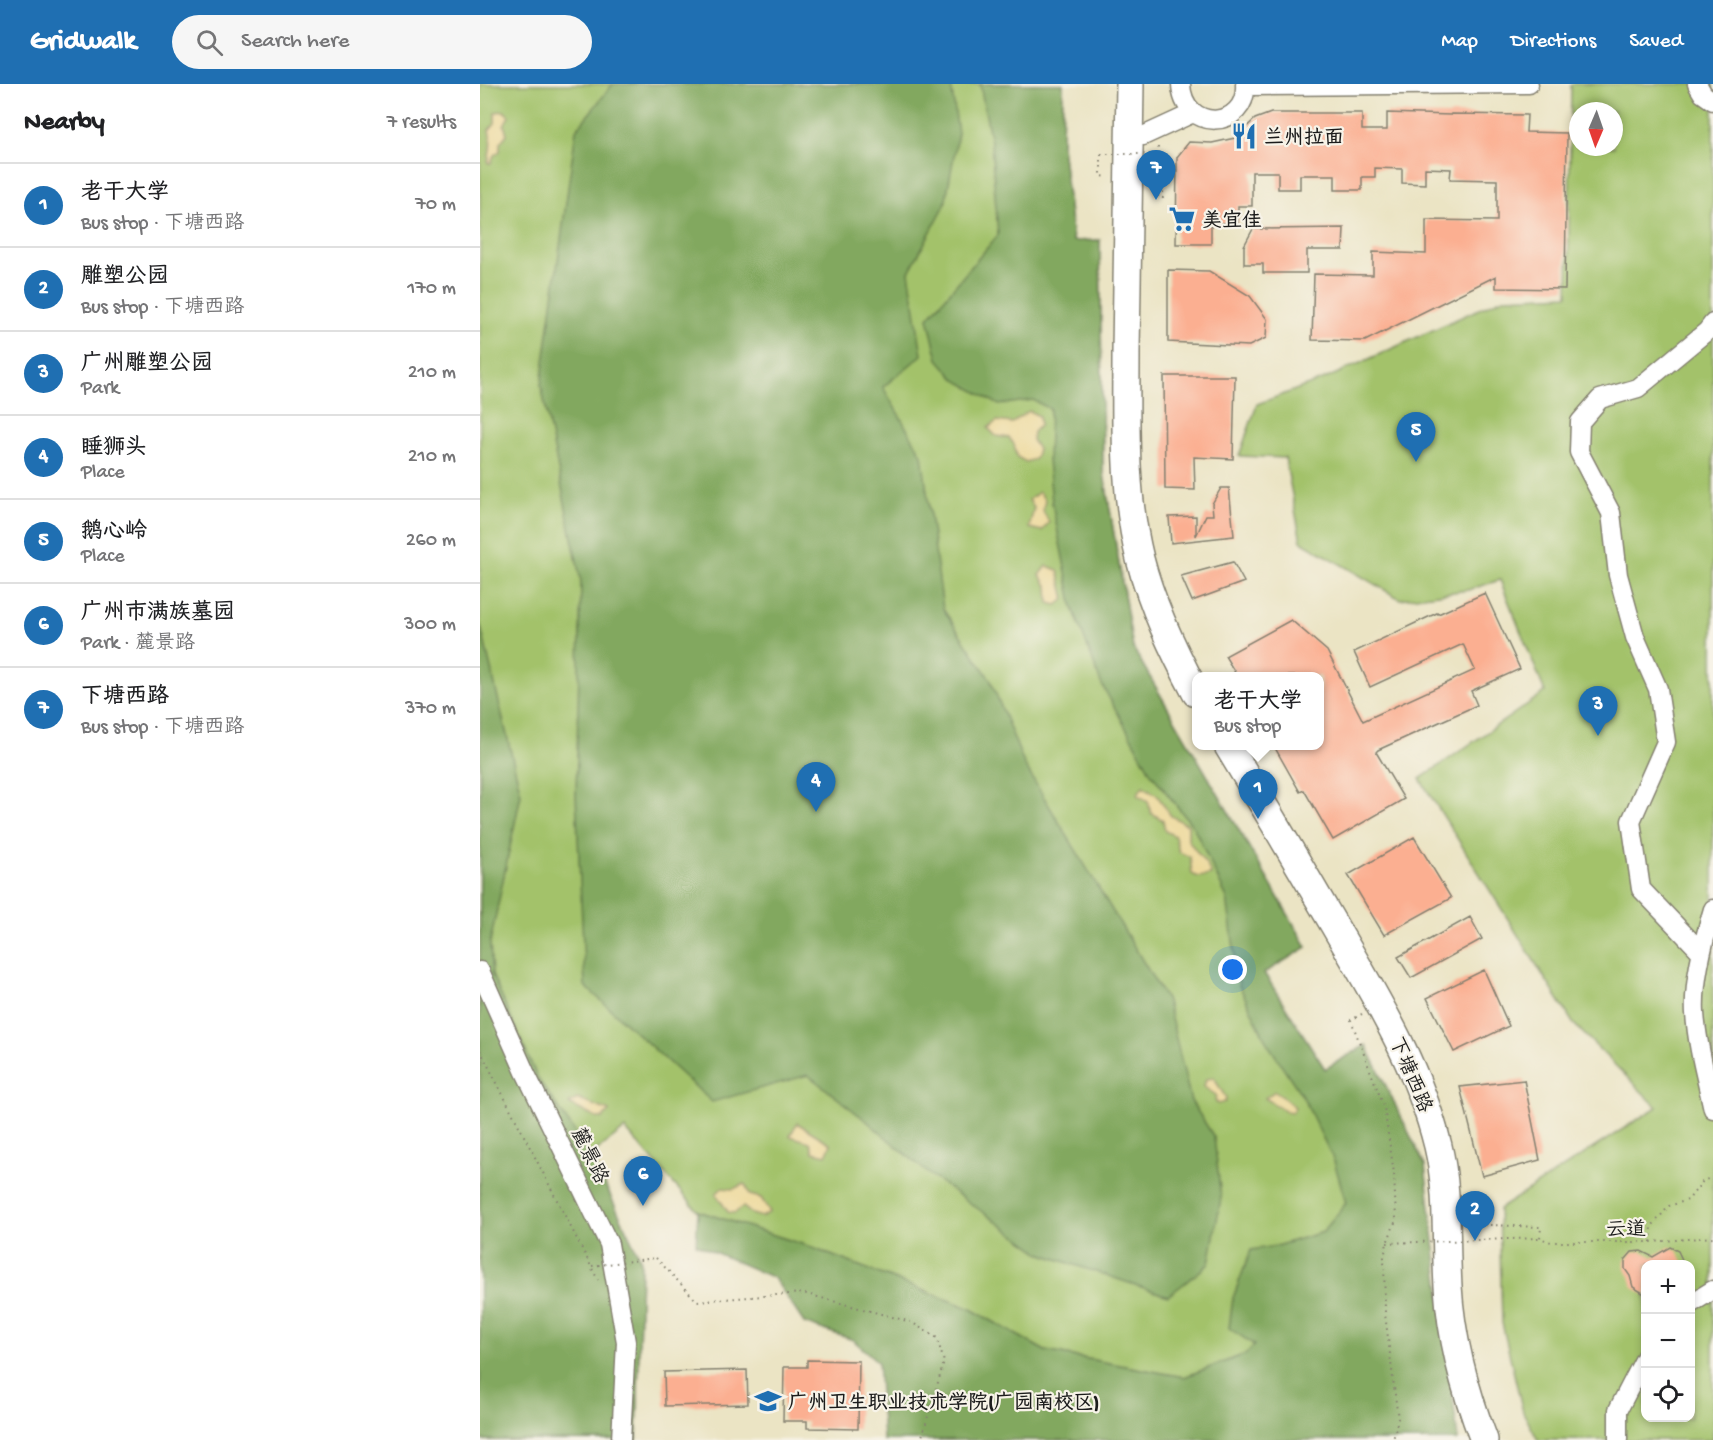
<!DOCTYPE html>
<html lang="en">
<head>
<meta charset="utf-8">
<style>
	:root { --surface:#fff; --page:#f6f6f6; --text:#202124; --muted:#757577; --line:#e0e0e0; --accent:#1f6fb2 }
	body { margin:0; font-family:"Gochi Hand","LXGW WenKai TC",sans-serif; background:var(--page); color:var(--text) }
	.controls { position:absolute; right:18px; bottom:18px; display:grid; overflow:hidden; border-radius:12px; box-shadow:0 3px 9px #0003 }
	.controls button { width:54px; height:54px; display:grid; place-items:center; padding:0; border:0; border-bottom:2px solid var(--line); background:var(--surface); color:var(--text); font:30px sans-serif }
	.compass { position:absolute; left:1089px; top:18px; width:54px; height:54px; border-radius:50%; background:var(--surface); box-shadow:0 3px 9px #0003; rotate:182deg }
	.you { position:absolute; left:753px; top:886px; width:21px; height:21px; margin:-15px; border:4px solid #fff; border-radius:50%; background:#1a73e8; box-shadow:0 0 0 9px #1a73e833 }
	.badge { display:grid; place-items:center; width:39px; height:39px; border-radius:50%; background:var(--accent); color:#fff; font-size:20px; font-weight:700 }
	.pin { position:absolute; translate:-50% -50px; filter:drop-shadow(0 2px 3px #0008) }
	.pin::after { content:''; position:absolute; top:32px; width:21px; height:18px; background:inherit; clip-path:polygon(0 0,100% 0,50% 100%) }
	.popup { position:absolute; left:712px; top:588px; width:132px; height:78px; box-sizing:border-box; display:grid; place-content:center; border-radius:12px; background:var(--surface); filter:drop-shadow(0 2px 4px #0005); font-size:20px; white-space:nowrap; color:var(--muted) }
	.popup b { font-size:22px; color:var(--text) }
	.popup::after { content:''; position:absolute; left:50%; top:100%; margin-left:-12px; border:12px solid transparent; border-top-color:var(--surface) }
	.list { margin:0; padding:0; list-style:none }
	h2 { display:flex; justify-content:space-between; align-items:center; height:78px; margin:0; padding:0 24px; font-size:26px }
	h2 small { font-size:20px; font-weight:400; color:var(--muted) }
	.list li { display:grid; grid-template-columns:39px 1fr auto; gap:18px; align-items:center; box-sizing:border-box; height:84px; padding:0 24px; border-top:2px solid var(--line) }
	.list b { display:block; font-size:22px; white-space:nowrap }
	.list p { margin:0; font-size:20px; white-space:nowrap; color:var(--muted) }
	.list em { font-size:20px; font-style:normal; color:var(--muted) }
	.icon { flex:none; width:33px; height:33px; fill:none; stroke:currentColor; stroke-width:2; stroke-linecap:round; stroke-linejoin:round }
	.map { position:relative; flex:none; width:1233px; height:1356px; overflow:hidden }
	header { display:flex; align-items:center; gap:36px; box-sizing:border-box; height:84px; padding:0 30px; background:var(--accent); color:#fff }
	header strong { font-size:28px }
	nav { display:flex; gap:33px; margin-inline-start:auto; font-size:21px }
	.search { width:420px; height:54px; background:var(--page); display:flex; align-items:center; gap:15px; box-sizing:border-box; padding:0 21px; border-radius:33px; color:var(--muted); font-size:22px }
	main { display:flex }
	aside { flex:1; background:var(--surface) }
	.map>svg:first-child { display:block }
	.green { fill:#a3c26b; stroke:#606f44; stroke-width:1.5; fill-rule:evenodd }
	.forest { fill:#82a85f; stroke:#4f623e; stroke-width:1.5 }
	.sand { fill:#eeda9e; stroke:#857b5d; stroke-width:1.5 }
	.building { fill:#fbaf91 }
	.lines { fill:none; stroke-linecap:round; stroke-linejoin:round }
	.minor-casing { stroke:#848070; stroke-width:21 }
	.highway-casing { stroke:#848070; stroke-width:30 }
	.path { stroke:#848070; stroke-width:2; stroke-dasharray:1.5 4.5; stroke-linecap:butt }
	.minor { stroke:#fff; stroke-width:18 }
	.highway { stroke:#fff; stroke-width:27 }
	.path-bridge { stroke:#848070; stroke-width:2; stroke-dasharray:1.5 4.5; stroke-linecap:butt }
	.labels { text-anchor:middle; stroke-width:4.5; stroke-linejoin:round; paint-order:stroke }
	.poi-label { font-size:20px; font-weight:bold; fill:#1c1c1c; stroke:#f7f3e8; text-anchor:start }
	.street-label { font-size:20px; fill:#1c1c1c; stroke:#f7f3e8 }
</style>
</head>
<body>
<header>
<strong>Gridwalk</strong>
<div class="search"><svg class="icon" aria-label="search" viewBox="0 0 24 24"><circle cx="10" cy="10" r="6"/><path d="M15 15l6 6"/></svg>Search here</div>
<nav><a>Map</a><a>Directions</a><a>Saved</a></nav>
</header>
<main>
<aside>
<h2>Nearby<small>7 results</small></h2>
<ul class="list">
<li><span class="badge">1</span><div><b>老干大学</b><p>Bus stop · 下塘西路</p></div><em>70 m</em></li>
<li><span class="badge">2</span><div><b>雕塑公园</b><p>Bus stop · 下塘西路</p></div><em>170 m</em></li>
<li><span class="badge">3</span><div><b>广州雕塑公园</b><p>Park</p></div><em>210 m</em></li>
<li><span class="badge">4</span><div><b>睡狮头</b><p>Place</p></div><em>210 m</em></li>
<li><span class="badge">5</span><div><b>鹅心岭</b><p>Place</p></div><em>260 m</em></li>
<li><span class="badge">6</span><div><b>广州市满族墓园</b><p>Park · 麓景路</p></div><em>300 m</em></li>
<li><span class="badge">7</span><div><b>下塘西路</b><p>Bus stop · 下塘西路</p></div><em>370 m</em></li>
</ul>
</aside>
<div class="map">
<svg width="1233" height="1356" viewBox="0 0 1233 1356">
	<rect width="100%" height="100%" fill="#f7f3e8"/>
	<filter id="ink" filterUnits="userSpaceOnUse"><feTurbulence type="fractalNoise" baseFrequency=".0167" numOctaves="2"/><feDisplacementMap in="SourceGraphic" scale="12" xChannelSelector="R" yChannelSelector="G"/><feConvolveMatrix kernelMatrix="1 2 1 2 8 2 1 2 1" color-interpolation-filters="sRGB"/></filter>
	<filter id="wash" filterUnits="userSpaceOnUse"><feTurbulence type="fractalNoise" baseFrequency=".008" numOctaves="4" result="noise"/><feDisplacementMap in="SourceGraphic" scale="24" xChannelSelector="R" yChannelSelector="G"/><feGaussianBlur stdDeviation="1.35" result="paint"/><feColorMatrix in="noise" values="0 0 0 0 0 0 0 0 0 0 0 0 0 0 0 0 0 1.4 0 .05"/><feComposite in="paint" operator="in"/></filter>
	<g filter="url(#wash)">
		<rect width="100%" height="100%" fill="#ebe4c4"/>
		<path class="green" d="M0,0h583l-1,62 11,95 27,-1 3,228 30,180 174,299 -43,26 61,96 41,-24 59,121 -179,188 -62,23 -139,-26 -76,-43 -167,-64 -104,-33 -73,-82 -34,26 50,106 -4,179h-157v-568l18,-168 -18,-81z
			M1091,0h142v1356h-175l-15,-28 -21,-89 -3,-114 158,-102 -84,-84 -153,-244 125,-87 -45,-112 -32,10 -68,9 -99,-58 -16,-83 -46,-2 18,-52 68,-25 178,-81 65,-3zM1098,27h36v36h-36zM1166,1180h44v154h-44z"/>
		<path class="forest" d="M133,0h338l7,49 -13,72 -36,67 13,83 -39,32 39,68 21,154 47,70 35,87 142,235 24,100 23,36 7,61 -12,66 -41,32 -126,-42 -113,-80 -60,-51 -61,-48 -96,27 -127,-116 -9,-191 5,-213 -40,-197 35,-255z
			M500,0h83l-1,62 11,95 27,-1 3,228 30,180 174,299 -43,26 61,96 41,-24 59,121 33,274h-575l-5,-78 -25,-22 -49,-17 -30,-45 -78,-34 2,-33 104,33 167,64 76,43 139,26 62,-23 8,-9 -25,-17 4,-30 18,-48 25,-4 47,-14 23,-29 -12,-42 -31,-64 -36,-54 -28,-58 -12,-87 -33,-70 -43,-55 -50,-90 -28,-75 -21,-105 -4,-44 2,-50 -17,-9 -34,5 -43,-25 -18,-21 -10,-41 70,-83 -7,-93z
			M0,539l41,171 -31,149 2,32 46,104 53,76 50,106 -4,179h-157z"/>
		<path class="sand" d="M24,27l5,5 -5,9 3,9 -7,9v8l-6,4 -3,8h-3c2,-11 4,-22 1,-33l6,-7v-11z
			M549,327l10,5 1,9 -7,7 -1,8 6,9 -3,10 -9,3 -9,-5 -3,-13 -5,-6 -13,-2 -8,-8 9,-7 15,2z
			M559,408l6,8 -2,11 6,11 -7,9 -13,-3 5,-20 -5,-8z
			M567,482l11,4 7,29 -8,6 -8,-2 -1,-16 -8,-12z
			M663,702l14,9 14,21 17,9v15l19,25 4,10 -13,2 -6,-3 -2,-17 -11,-5 -4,-16 -10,-5 -2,-11 -12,-7 -3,-12 -11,-6z
			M734,994l12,20 -1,4 -7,2 -3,-4 1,-5 -12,-8 2,-8z
			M795,1007l20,16 -2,5 -8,-1 -20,-13z
			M97,1015l32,12 -6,7h-7l-27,-14z
			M317,1039l34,21 -5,11 -13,-3 -3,-10 -20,-6z
			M265,1100l5,11 11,3 9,14 -8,5 -10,-3 -9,-7 -8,6 -7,-1 -12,-18 6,-6 11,1z"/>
		<g id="blocks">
			<path class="building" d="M791,29h91v17h25v-17l64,2v-1l76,1 -1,17 41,1 -2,156 -69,-1v-12l-131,65 -53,-1 2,-66 59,1v-23l53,2v-34l71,1v-41l-47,-1 1,-10 -26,-1v16l-23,-1v-14l-27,-1v9h-13v13h-27v-15h-35v14h-22v-17h-26v34h-14v17h-27v21h-35l1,-87 12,-15 23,1 23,-5 20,-19z
				M864,144l-1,22h-36v23h-44v-9h-19v-18l9,-17z
				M688,186l41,1 41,25 17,23 -1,19 -17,8 -81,-4z
				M684,292h71l-2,83 -39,-2 1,33 -30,-1z
				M741,404h8l5,48 -63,7 -2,-26 27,-1v20l10,-21h7l-1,-11z
				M753,478l11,20 -52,19 -11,-25z
				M1005,509l35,76 -49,22 6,14 -99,45 -2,2 28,47 -71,41 -29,-50 -4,2 -26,-46h46v-70h-83l-12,-20 66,-36 36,31 36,70 112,-51 -12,-26 -93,43 -16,-35 83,-39 1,1z
				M934,753l37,61 -67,37 -36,-60z
				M990,833l12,22 -71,39 -13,-21z
				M1004,886l25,56 -55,26 -27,-54z
				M1044,996l16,80 -58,16 -22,-89z
				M1190,1163l8,4 6,13h-38v31l-13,-8 -3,-11 -5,-7v-9l7,-8 9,-1 12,6z
				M327,1276l52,1 -1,68 -51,-1v-7h-24l1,-54h23z
				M267,1286l1,34 -83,2 -1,-34z"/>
		</g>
	</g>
	<g filter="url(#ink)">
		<use href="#blocks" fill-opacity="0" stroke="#848070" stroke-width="1.5"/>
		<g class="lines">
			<g class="minor-casing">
				<path id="minor" d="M701,0c2,49 67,46 64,0
					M1217,0l6,10 10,7
					M766,2l283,-2
					M663,52l50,-23
					M1233,825c-9,30 -20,72 -18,104 2,32 11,64 18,96
					M1221,868l-60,-63 -10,-68 35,-79 -8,-53 -23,-52 -17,-62 -7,-62 -32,-61 1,-30 20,-23 38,-11 69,-57 6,-8
					M0,887l45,101 84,172 17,98 -5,98
					M1210,1220l23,-14
					M1138,1356v-30l28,-54"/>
			</g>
			<g class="highway-casing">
				<path id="highway" d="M650,0c-1,89 -3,178 -4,268 0,69 -3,139 14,207 12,47 33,91 56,134
					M748,662c36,59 71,119 106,179 41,71 84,140 104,221 11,46 7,93 10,140 3,52 17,105 36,154"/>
			</g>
			<path class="path" d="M678,63v50l5,1v-44
				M621,70v22l6,1v-2
				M882,930l-11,6 33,87 10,66 2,47 -9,23 -3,14 1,57 13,105 -5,21
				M0,966l118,230
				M986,1140l75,3 -1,11 11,4h100l62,-5
				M1171,1158l1,-16 17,-20 19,-6 15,-19 10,-4
				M176,1174l41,43 106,-8 108,29 26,16 7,24 -23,78"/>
			<use href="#minor" class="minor"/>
			<use href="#highway" class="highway"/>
			<path class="path-bridge" d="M621,70h62
				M907,1159l153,-5
				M112,1182l64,-8"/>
		</g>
	</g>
	<defs>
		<g id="restaurant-bare" transform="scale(2.07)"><path d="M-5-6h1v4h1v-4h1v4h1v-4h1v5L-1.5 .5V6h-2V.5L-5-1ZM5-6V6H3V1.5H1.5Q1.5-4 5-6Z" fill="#1f6fb2" stroke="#f7f3e8" stroke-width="2.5" paint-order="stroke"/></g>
		<g id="supermarket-bare" transform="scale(2.07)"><path d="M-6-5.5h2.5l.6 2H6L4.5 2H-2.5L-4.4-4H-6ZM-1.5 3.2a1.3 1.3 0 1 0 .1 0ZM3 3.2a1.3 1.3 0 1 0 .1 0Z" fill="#1f6fb2" stroke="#f7f3e8" stroke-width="2.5" paint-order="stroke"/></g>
		<g id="university-bare" transform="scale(2.07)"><path d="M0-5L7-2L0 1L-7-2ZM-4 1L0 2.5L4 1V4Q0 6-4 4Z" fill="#1f6fb2" stroke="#f7f3e8" stroke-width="2.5" paint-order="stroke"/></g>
	</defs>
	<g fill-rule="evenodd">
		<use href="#restaurant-bare" x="764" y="52"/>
		<use href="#supermarket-bare" x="702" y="135"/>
		<use href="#university-bare" x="288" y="1317"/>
	</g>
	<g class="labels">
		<g class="poi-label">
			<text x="784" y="59">兰州拉面</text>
			<text x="722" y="142">美宜佳</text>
			<text x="308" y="1324">广州卫生职业技术学院(广园南校区)</text>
		</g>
		<g class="street-label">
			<text transform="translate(932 990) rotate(67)" y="7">下塘西路</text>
			<text transform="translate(111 1071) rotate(64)" y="7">麓景路</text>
			<text x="1146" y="1151">云道</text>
		</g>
	</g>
</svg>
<div class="controls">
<button>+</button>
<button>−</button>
<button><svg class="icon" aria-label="locate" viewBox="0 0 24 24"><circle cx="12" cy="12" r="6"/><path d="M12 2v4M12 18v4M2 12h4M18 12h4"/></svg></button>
</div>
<svg class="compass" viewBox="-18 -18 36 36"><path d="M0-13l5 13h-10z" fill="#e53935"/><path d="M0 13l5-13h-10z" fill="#757577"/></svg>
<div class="you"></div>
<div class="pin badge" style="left:778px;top:735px">1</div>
<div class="popup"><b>老干大学</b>Bus stop</div>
<div class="pin badge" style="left:995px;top:1157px">2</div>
<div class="pin badge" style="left:1118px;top:652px">3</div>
<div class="pin badge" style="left:336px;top:728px">4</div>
<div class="pin badge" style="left:936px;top:378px">5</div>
<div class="pin badge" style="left:163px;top:1122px">6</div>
<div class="pin badge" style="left:676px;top:116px">7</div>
</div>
</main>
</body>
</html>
